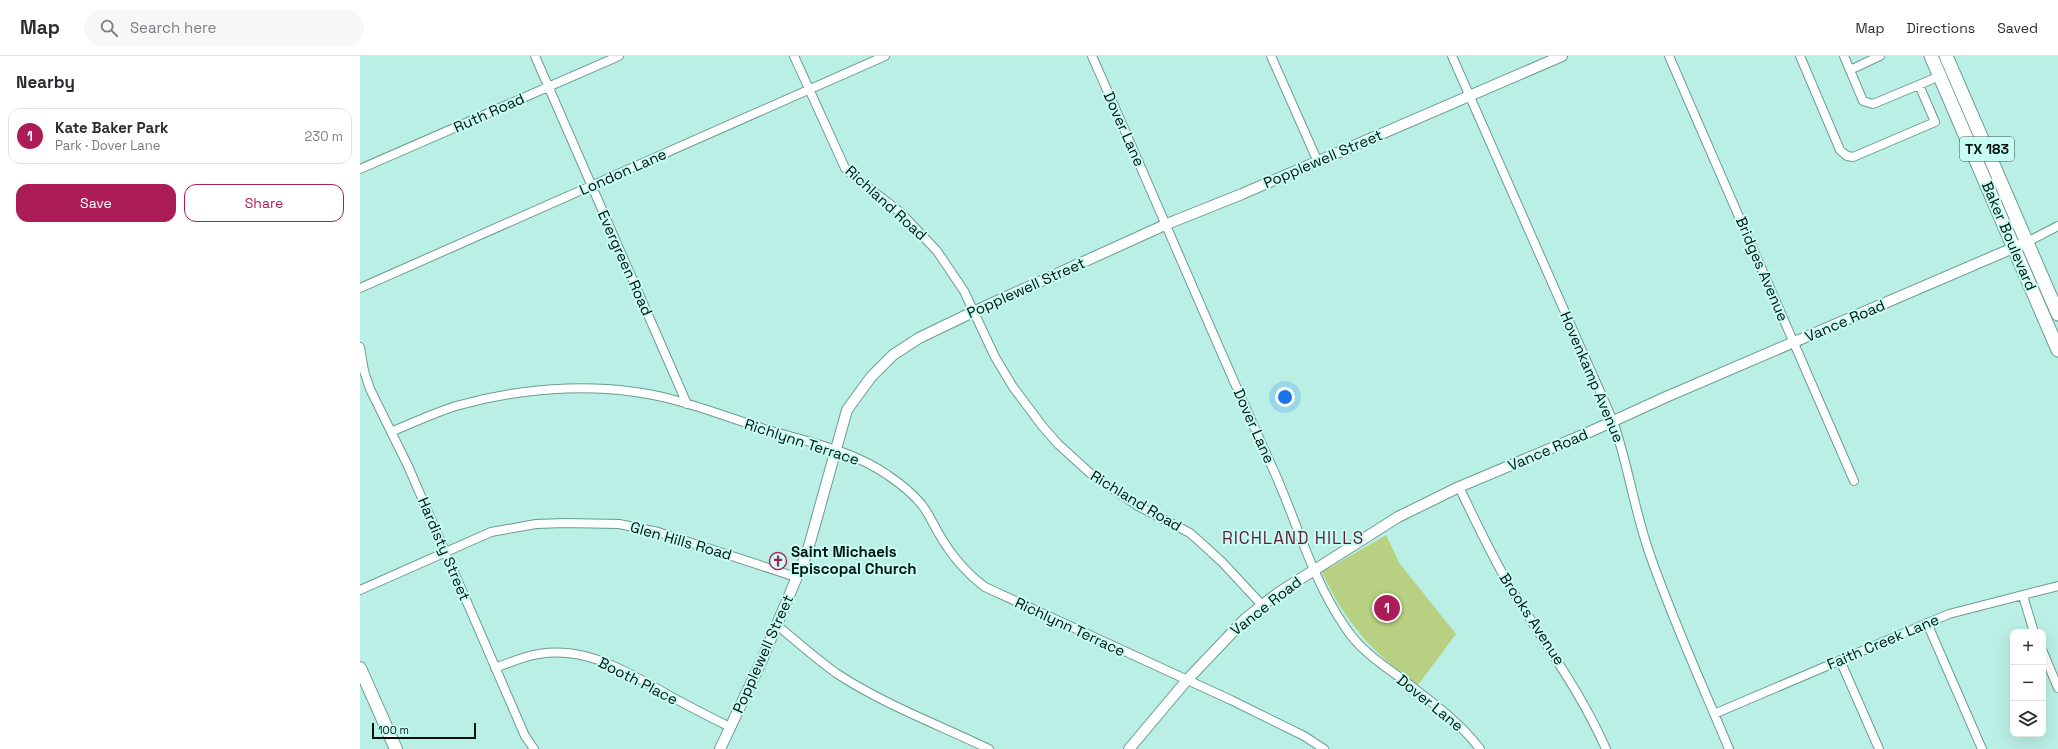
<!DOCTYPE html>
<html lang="en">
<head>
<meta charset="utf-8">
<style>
	:root { --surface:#fff; --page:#f7f7f7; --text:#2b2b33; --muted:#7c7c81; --line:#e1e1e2; --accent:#ac1d58 }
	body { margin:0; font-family:"Space Grotesk",sans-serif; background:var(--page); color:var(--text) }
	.controls { position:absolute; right:12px; bottom:12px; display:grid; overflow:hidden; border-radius:8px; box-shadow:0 4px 16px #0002 }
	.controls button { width:36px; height:36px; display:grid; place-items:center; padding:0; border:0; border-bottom:1px solid var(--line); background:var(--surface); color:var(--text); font:20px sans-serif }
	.scale { position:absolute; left:12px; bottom:10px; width:104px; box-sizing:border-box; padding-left:4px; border:2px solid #01120f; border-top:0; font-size:11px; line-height:14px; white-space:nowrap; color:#01120f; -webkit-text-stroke:3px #c7fdf3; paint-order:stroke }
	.you { position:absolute; left:925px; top:341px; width:14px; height:14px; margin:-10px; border:3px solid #fff; border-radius:50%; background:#1a73e8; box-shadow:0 0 0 6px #1a73e833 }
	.badge { display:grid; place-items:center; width:26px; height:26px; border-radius:50%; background:var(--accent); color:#fff; font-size:13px; font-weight:700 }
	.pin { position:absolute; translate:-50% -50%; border:2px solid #fff; box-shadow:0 1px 4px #0006 }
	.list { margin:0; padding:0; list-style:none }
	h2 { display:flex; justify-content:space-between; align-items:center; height:52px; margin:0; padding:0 16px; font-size:17px }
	h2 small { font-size:13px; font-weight:400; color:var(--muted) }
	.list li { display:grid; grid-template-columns:26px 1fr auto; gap:12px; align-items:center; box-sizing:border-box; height:56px; margin:0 8px 8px; padding:0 8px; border:1px solid var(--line); border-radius:12px }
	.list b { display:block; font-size:15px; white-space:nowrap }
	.list p { margin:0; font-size:13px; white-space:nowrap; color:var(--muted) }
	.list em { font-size:13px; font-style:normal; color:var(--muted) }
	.actions { display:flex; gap:8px; padding:12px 16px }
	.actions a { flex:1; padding:9px 0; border:1px solid var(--accent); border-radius:12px; text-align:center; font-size:14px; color:var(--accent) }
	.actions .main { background:var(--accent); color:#fff }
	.icon { flex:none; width:22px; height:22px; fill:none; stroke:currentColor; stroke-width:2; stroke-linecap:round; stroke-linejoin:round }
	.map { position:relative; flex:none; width:1698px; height:693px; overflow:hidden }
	header { display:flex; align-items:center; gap:24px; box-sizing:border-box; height:56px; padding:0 20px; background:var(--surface); border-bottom:1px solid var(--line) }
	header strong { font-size:19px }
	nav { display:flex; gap:22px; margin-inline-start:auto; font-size:14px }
	.search { width:280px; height:36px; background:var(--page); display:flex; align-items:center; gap:10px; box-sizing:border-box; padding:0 14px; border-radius:22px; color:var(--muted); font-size:15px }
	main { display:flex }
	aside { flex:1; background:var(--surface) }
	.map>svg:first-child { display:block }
	.green { fill:#b8d082 }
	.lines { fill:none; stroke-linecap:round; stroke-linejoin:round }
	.minor-casing { stroke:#699c94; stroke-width:10 }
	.tertiary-casing { stroke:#699c94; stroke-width:12 }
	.secondary-casing { stroke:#699c94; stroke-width:14 }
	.primary-casing { stroke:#699c94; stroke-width:15 }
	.minor { stroke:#fff; stroke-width:8 }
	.tertiary { stroke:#fff; stroke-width:10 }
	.secondary { stroke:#fff; stroke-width:12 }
	.primary { stroke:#fff; stroke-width:13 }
	.labels { text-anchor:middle; stroke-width:4; stroke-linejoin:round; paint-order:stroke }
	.shield { fill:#c7fdf3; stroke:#3c5853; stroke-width:1 }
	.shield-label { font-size:14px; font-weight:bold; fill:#01120f }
	.street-label { font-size:15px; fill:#01120f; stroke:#c7fdf3 }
	.poi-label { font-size:15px; font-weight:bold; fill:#01120f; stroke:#c7fdf3; text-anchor:start }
	.quarter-label { font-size:17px; letter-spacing:1px; fill:#601c34; stroke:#c7fdf3 }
</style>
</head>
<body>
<header>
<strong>Map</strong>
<div class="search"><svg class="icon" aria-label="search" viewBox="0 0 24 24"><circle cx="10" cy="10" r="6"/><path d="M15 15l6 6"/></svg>Search here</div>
<nav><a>Map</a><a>Directions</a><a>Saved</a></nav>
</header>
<main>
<aside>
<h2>Nearby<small></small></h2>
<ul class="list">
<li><span class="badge">1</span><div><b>Kate Baker Park</b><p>Park · Dover Lane</p></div><em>230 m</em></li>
</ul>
<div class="actions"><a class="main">Save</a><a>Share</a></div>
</aside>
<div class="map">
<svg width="1698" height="693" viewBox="0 0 1698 693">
	<rect width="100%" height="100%" fill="#baefe6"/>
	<path class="green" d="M1026,479l14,29 56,70 -38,51c-46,-32 -74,-64 -97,-115l8,-4 2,1z"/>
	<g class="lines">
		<g class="minor-casing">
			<path id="minor" d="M175,0l152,348
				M434,0l51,112 7,7 48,37 37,39 27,40 31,66 18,30 30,40 15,17 33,30 47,32 52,27 9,8 23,21 40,43
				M732,0c61,137 119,276 181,413 24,53 39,110 72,158 14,22 36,37 57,52 27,21 57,42 78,70
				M911,0l47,106
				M1092,0l161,365c15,43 21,88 36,131 23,67 53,132 80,197
				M1309,0l185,425
				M1440,0l40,94 7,6 6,1 82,-35 -16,-37
				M1484,0l19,45 10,3 67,-28
				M1490,14l30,-14
				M0,113l259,-113
				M1667,186l31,-16
				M0,232l525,-232
				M0,291l4,24 6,18 38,77 117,270 9,13
				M31,376c21,-9 43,-19 65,-26 71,-20 152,-25 222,-5 30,8 60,20 90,29 41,12 86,21 121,46 12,8 24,18 33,29 7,9 11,19 17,29 12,21 26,38 46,53l246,113 73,36 20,13
				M1099,431c17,35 33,70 53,103 32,53 69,102 94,159
				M0,534l131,-58 45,-8 29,-1 54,1 39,8 138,45
				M1663,540l11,36
				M1567,567l55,126
				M417,569c19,16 38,33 59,48 45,30 103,52 153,76
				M1683,596l15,36
				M1480,604l39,89
				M135,612c14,-5 29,-12 44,-14 49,-8 90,19 131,42 20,11 40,21 60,31
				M1354,658l235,-100 109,-28"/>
		</g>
		<g class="tertiary-casing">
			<path id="tertiary" d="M360,693l42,-89 45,-107 40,-143 24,-33 22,-22 26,-17 54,-26 194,-88 75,-30 320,-138
				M769,693l58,-69 58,-61 33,-26 120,-76 61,-30 126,-53 81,-37 361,-155"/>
		</g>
		<g class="secondary-casing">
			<path id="secondary" d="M0,612l36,81"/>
		</g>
		<g class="primary-casing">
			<path id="primary" d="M1571,0l127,294
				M1586,0l112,258"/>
		</g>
		<use href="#minor" class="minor"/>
		<use href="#tertiary" class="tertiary"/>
		<use href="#secondary" class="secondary"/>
		<use href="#primary" class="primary"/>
	</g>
	<defs>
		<g id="church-ring" transform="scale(0.9)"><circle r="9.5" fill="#c7fdf3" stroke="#ac1d58" stroke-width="1.5"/><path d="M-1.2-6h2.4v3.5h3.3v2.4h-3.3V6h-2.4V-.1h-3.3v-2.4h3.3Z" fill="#ac1d58"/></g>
	</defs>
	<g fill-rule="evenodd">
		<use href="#church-ring" x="418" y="505"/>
	</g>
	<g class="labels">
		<rect class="shield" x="1600" y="81" width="54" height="24" rx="3"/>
		<g class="shield-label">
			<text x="1627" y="98">TX 183</text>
		</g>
		<g class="street-label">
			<text transform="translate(129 57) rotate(-24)" y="5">Ruth Road</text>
			<text transform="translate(764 73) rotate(66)" y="5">Dover Lane</text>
			<text transform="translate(963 103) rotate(-23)" y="5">Popplewell Street</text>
			<text transform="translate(263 116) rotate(-24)" y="5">London Lane</text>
			<text transform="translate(526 147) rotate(42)" y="5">Richland Road</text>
			<text transform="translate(1649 180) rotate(67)" y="5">Baker Boulevard</text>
			<text transform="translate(265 207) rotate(66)" y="5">Evergreen Road</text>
			<text transform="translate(1402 213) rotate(67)" y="5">Bridges Avenue</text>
			<text transform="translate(666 232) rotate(-24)" y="5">Popplewell Street</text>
			<text transform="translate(1485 265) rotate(-23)" y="5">Vance Road</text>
			<text transform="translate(1232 321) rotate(67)" y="5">Hovenkamp Avenue</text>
			<text transform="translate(894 370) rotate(66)" y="5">Dover Lane</text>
			<text transform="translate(442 386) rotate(18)" y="5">Richlynn Terrace</text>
			<text transform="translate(1188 394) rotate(-23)" y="5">Vance Road</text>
			<text transform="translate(776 445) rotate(31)" y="5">Richland Road</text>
			<text transform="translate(321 485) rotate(16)" y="5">Glen Hills Road</text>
			<text transform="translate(84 493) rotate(67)" y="5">Hardisty Street</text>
			<text transform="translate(906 550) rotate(-38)" y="5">Vance Road</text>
			<text transform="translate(1172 563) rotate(57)" y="5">Brooks Avenue</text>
			<text transform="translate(710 571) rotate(25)" y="5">Richlynn Terrace</text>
			<text transform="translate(1523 586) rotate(-23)" y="5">Faith Creek Lane</text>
			<text transform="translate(403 598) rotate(-66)" y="5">Popplewell Street</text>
			<text transform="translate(278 625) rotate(27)" y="5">Booth Place</text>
			<text transform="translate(1070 647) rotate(39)" y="5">Dover Lane</text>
		</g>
		<g class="poi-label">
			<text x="431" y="501">Saint Michaels<tspan x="431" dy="17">Episcopal Church</tspan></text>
		</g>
		<g class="quarter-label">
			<text x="933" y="488">RICHLAND HILLS</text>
		</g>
	</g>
</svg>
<div class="controls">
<button>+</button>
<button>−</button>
<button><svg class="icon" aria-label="layers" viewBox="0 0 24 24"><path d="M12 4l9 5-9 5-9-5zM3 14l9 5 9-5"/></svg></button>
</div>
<div class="scale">100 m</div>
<div class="you"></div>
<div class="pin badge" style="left:1027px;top:552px">1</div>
</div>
</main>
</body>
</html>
